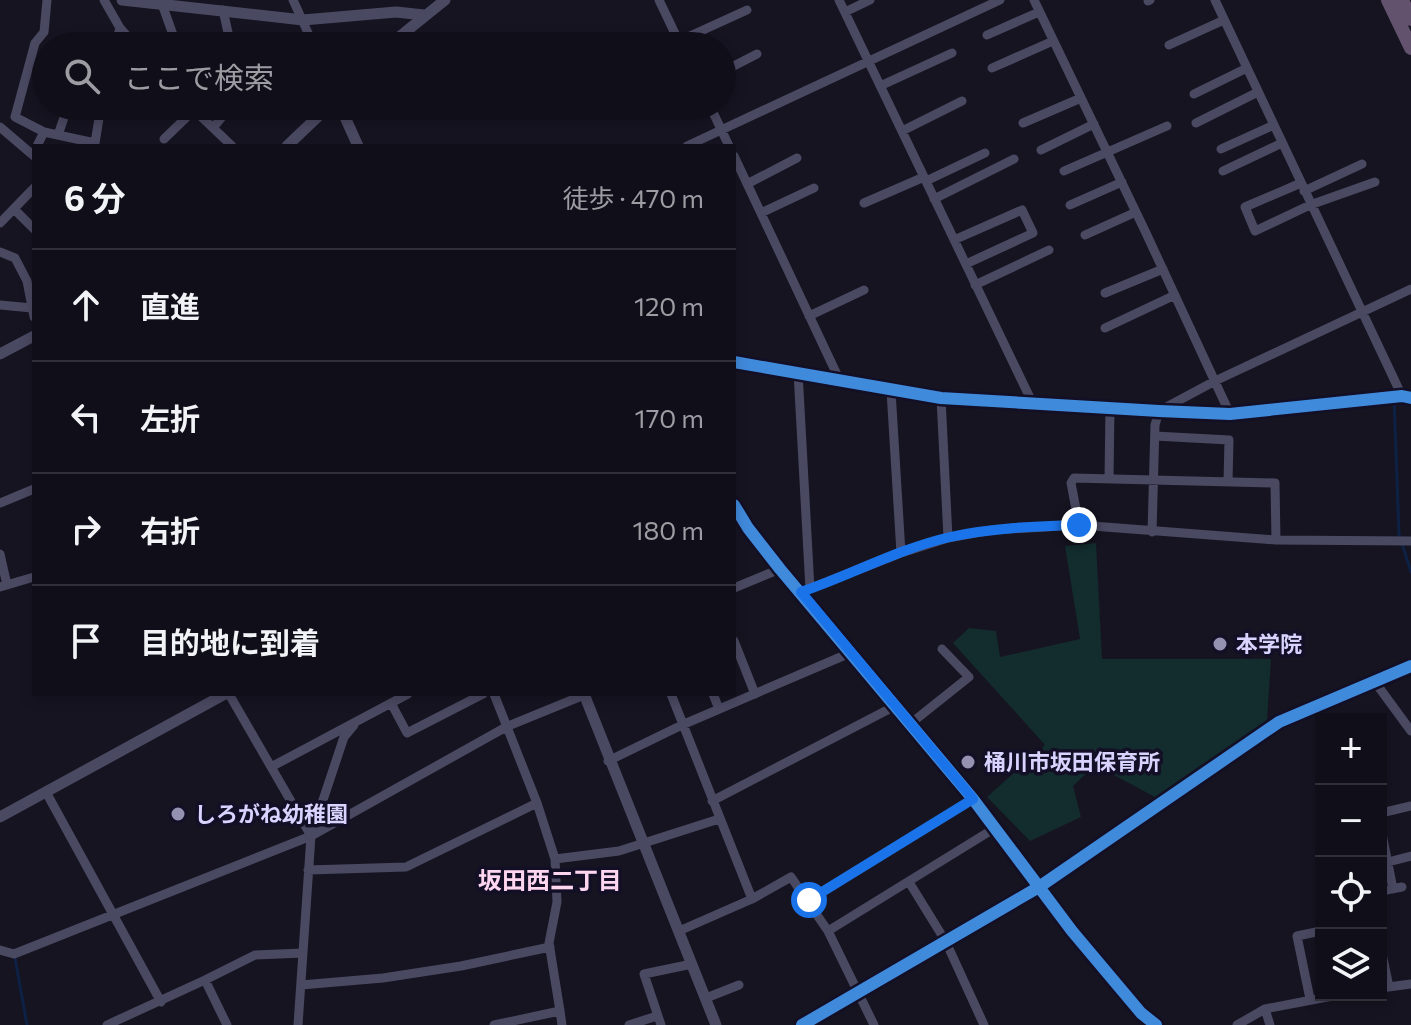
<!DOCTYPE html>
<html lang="ja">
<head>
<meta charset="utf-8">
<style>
	:root { --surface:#100f19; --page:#1e1d26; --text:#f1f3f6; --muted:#9c9ca2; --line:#302f38 }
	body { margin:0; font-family:Commissioner,"Noto Sans JP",sans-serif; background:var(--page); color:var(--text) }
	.controls { position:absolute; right:24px; bottom:24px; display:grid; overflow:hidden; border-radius:0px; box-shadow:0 4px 12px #0003 }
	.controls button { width:72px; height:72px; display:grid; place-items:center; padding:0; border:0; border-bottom:2px solid var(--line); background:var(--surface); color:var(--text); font:40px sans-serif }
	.stop { position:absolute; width:24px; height:24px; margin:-18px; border:6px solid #1a73e8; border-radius:50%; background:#fff }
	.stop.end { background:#1a73e8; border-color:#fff; box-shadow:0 2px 8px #0008 }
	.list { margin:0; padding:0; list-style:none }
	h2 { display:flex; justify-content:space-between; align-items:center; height:104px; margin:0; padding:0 32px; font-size:34px }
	h2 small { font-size:26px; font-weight:400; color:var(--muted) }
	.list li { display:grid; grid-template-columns:52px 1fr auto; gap:24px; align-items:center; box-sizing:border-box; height:112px; padding:0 32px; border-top:2px solid var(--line) }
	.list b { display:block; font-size:30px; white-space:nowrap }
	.list em { font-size:26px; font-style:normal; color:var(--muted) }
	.icon { flex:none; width:44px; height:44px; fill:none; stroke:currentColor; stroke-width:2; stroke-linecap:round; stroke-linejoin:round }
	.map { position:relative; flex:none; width:1411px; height:1025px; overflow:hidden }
	.search { position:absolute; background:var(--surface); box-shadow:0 4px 12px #0003; left:32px; top:32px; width:704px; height:88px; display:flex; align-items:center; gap:20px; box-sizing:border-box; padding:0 28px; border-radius:44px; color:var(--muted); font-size:30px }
	.panel { position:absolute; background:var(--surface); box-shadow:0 4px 12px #0003; left:32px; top:144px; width:704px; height:552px; border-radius:0px }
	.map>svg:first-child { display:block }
	.green { fill:#132c2d }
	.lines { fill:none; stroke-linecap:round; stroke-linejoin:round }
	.stream { stroke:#0d2144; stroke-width:3 }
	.minor { stroke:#4a4962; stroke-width:9 }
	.tertiary { stroke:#4a4962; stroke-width:11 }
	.trunk { stroke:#62526e; stroke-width:14 }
	.cycleway-casing { stroke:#130f26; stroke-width:17 }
	.cycleway { stroke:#408adc; stroke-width:12 }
	.route { stroke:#1a73e8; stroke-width:10 }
	.poi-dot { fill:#9591b1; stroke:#130f26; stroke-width:3 }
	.labels { text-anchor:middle; stroke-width:7; stroke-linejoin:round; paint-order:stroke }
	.poi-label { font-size:22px; font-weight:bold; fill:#d9d4ff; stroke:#130f26; text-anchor:start }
	.neighbourhood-label { font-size:24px; font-weight:bold; fill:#ffd6f0; stroke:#130f26 }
</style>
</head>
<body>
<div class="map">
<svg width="1411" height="1025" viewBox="0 0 1411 1025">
	<rect width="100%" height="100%" fill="#161421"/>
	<path class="green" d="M1096,543l6,116h169l-4,61 -112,77 -60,-32 -22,21 8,31 -51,24 -43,-44 58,-52 -92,-102 16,-15 27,3 4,26 80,-18 -15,-93z"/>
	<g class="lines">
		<path class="stream" d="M1394,399l5,135 12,38
			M15,958l12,67"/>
		<path class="minor" d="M47,0l-3,32 -9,11 -20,74 29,15 51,11v3
			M104,0l16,28 16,18
			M293,0l21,46
			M659,0l21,44
			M839,0l193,402
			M1034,0l112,233 84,181
			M1215,0l187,396
			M1148,1l2,-1
			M162,4l15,42
			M223,10l8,36
			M845,12l25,-12
			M987,35l52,-23
			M679,41l68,-31
			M1169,45l55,-25
			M115,46l5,-18
			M658,46l19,-9
			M992,68l61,-27
			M722,72l35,-18
			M880,86l72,-33
			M1194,94l53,-26
			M127,106h12
			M190,106l42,40
			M710,106l19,40
			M1023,123l58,-25
			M1196,123l62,-31
			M0,127l34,29
			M213,128l14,-17 -6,-5
			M902,131l60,-30
			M58,135l10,-29
			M164,139l30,-29
			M95,143l6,-37
			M37,146l7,-14
			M687,146l313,-146
			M1221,149l53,-24
			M1041,150l53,-26
			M734,156l106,225
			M1064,171l103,-45
			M1223,171l59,-28
			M926,181l59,-28
			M1301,183l-56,24 10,24 55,-26 65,-23
			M747,184l50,-26
			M1304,191l58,-27
			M934,199l80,-40
			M864,203l60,-26
			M1070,205l52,-23
			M14,209l20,20
			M761,213l53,-25
			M0,223l34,-35
			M1085,235l51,-23
			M954,240l68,-30 11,23 -67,31
			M0,252l15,6 12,23 7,36
			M975,285l74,-35
			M1105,293l58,-24
			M0,305l32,3
			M809,316l55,-26
			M1105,328l70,-33
			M734,362l207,36 218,13 71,3 172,-18 9,2
			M798,372l12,217
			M891,391l10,162
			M941,398l7,140
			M1155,436l74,4 -1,42
			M1109,479l1,-71
			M0,503l34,-14
			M734,505l14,23 32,41 193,230 99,132 69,82 15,12
			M1079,525l-8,-42 3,-5 201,5 1,57
			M1152,532l3,-107 4,-14 56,-30 196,-92
			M0,554l7,31
			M0,587l34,-10
			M734,588l46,-19
			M801,592l100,-39 47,-15 44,-8 87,-5 197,15 135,1
			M734,641l21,53
			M1375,682l36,49
			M229,694l82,142
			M671,694l81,205
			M713,694l6,15
			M391,703l16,30 76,-39
			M910,724l59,-47 -27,-28
			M608,761l74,-36 168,-72
			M271,767l137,-73
			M46,792l115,210
			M712,801l183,-95
			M537,803l18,56 2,43 -8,41 11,68
			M1381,813l30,-7
			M1381,829l12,60
			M555,859l64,-8 100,-32
			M1388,862l23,-6
			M308,870l98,-3 131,-64 -43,-109
			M909,882l37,60 38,83
			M1381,891l21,-4
			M809,900l164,-101
			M679,931l73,-32 39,-22 37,54 46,94
			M828,931l167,-103
			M1381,949l8,38
			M0,950l14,4 297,-118 197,-110 76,-31
			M205,980l50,-25 48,-2
			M301,985l82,-7 78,-12 89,-19
			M1381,988l30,-4
			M706,998l33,-13
			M1310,999l-13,-63 24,-5
			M1265,1009l5,16
			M107,1025l98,-45 22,45
			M298,1025l13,-189 33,-99 10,-12
			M494,1025l66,-14 2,14
			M629,1025l28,-9
			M661,1025l-17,-51 48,-10
			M1237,1025l28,-16 73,-14"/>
		<path class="tertiary" d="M122,0l181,20 93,-8 28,3
			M388,46l57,-46
			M340,106l18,40
			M287,146l42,-40
			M0,354l34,-18
			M584,694l132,331
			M0,817l225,-123
			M802,1025l237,-138 240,-165 132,-56"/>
		<path class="trunk" d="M1388,0l23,48
			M1402,0l9,19"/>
		<g class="cycleway-casing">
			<path id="cycleway" d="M734,362l207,36 218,13 71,3 172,-18 9,2
				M734,505l14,23 32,41 193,230 99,132 69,82 15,12
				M802,1025l237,-138 240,-165 132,-56"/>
		</g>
		<use href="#cycleway" class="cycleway"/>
	</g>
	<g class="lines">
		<path class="route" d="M809,900l164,-101 -172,-207c50,-17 97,-43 149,-55 42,-9 86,-11 129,-12"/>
	</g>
	<g class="poi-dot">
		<circle cx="1220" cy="644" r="8"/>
		<circle cx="968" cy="762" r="8"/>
		<circle cx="178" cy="814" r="8"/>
	</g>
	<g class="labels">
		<g class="poi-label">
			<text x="1236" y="652">本学院</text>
			<text x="984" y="770">桶川市坂田保育所</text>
			<text x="194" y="822">しろがね幼稚園</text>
		</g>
		<g class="neighbourhood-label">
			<text x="550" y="889">坂田西二丁目</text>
		</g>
	</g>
</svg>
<div class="controls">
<button>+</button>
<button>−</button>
<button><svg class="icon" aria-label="locate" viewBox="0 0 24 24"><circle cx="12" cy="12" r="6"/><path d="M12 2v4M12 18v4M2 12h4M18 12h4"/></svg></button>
<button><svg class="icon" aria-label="layers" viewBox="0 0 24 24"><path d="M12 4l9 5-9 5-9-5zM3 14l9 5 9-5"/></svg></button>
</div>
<div class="stop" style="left:809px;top:900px"></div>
<div class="stop end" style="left:1079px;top:525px"></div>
<div class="search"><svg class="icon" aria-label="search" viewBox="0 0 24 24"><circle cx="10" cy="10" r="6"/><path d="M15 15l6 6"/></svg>ここで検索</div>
<section class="panel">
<h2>6 分<small>徒歩 · 470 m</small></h2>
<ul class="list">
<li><svg class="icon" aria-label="ahead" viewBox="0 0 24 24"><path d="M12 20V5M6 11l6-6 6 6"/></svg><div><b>直進</b></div><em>120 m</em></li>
<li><svg class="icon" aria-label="left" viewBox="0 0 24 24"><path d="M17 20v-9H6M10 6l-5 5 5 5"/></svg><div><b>左折</b></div><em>170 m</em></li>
<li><svg class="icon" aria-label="right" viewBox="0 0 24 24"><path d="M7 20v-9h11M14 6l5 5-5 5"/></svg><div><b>右折</b></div><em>180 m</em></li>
<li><svg class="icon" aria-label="arrive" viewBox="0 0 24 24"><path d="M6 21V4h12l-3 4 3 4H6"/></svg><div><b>目的地に到着</b></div></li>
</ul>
</section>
</div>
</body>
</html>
